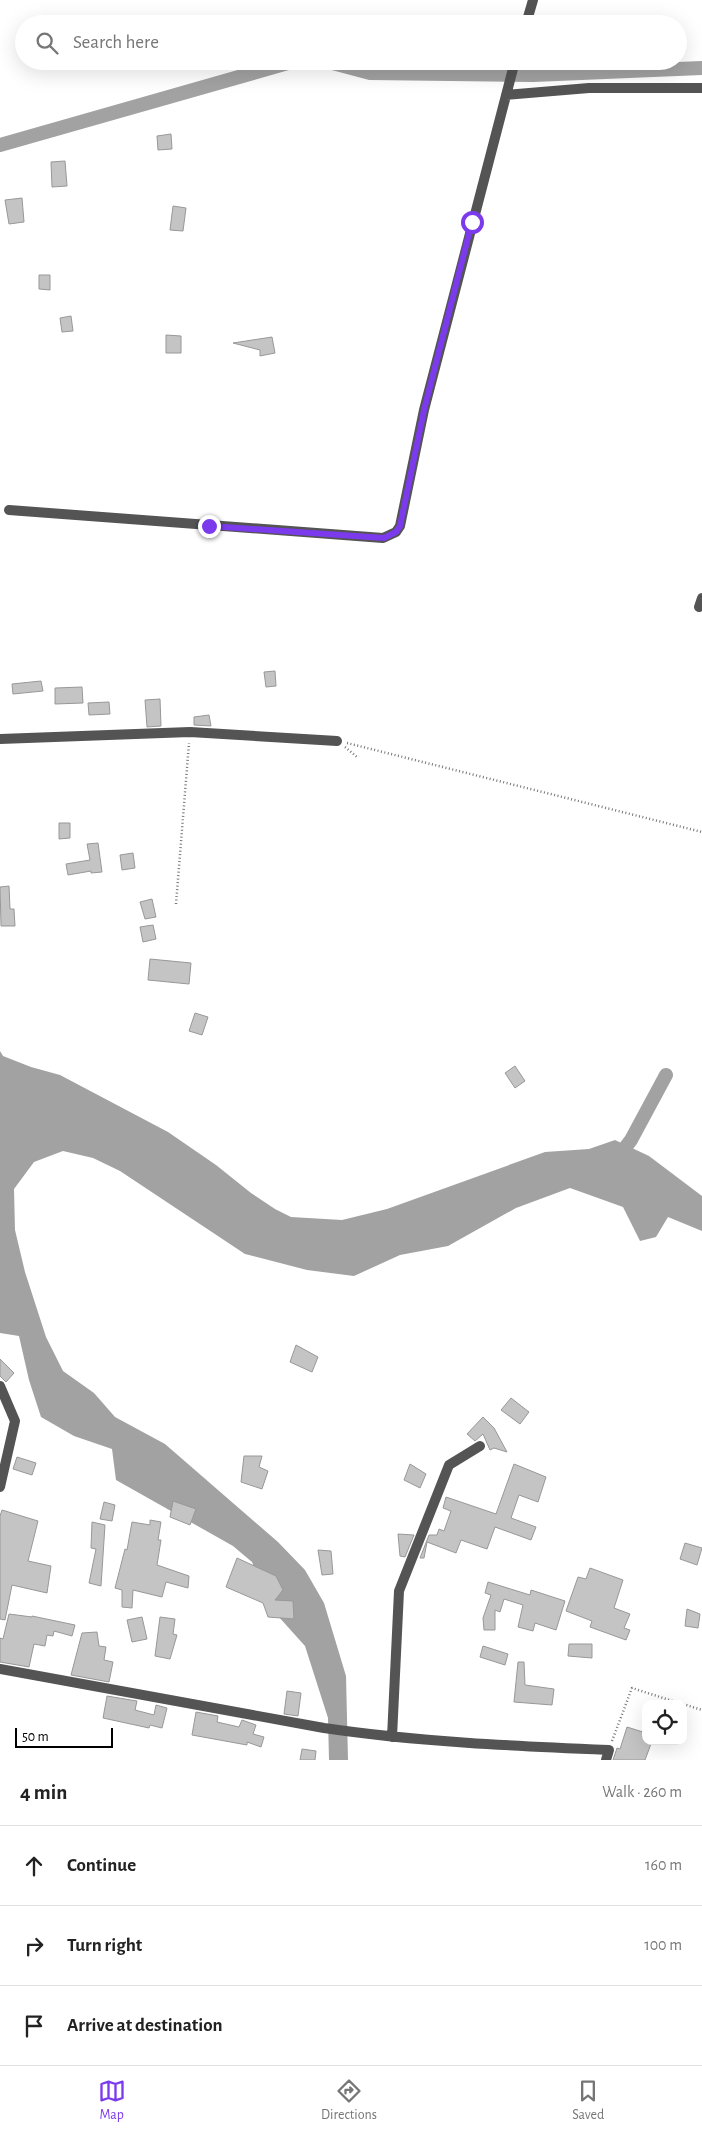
<!DOCTYPE html>
<html lang="en">
<head>
<meta charset="utf-8">
<style>
	:root { --surface:#fff; --page:#f6f6f6; --text:#222; --muted:#767676; --line:#e0e0e0; --accent:#7c3aed }
	body { margin:0; font-family:"Alegreya Sans",sans-serif; background:var(--page); color:var(--text) }
	.controls { position:absolute; right:15px; bottom:15px; display:grid; overflow:hidden; border-radius:10px; box-shadow:0 5px 20px #0002 }
	.controls button { width:45px; height:45px; display:grid; place-items:center; padding:0; border:0; border-bottom:1px solid var(--line); background:var(--surface); color:var(--text); font:25px sans-serif }
	.scale { position:absolute; left:15px; bottom:12px; width:98px; box-sizing:border-box; padding-left:5px; border:2px solid #000; border-top:0; font-size:14px; line-height:18px; white-space:nowrap; color:#000; -webkit-text-stroke:4px #fff; paint-order:stroke }
	.stop { position:absolute; width:15px; height:15px; margin:-11px; border:4px solid #7c3aed; border-radius:50%; background:#fff }
	.stop.end { background:#7c3aed; border-color:#fff; box-shadow:0 1px 5px #0008 }
	.list { margin:0; padding:0; list-style:none }
	h2 { display:flex; justify-content:space-between; align-items:center; height:65px; margin:0; padding:0 20px; font-size:21px }
	h2 small { font-size:16px; font-weight:400; color:var(--muted) }
	.list li { display:grid; grid-template-columns:32px 1fr auto; gap:15px; align-items:center; box-sizing:border-box; height:80px; padding:0 20px; border-top:1px solid var(--line) }
	.list b { display:block; font-size:19px; white-space:nowrap }
	.list em { font-size:16px; font-style:normal; color:var(--muted) }
	.icon { flex:none; width:28px; height:28px; fill:none; stroke:currentColor; stroke-width:2; stroke-linecap:round; stroke-linejoin:round }
	.map { position:relative; flex:none; width:702px; height:1760px; overflow:hidden }
	.search { position:absolute; background:var(--surface); box-shadow:0 5px 20px #0002; left:15px; right:15px; top:15px; height:55px; display:flex; align-items:center; gap:12px; box-sizing:border-box; padding:0 18px; border-radius:28px; color:var(--muted); font-size:19px }
	.sheet { height:305px; background:var(--surface) }
	nav { display:flex; justify-content:space-around; align-items:center; box-sizing:border-box; height:70px; border-top:1px solid var(--line); background:var(--surface); font-size:14px; color:var(--muted) }
	nav a { display:grid; justify-items:center; gap:2px }
	nav .on { color:var(--accent) }
	.map>svg:first-child { display:block }
	.water { fill:#a2a2a2 }
	.lines { fill:none; stroke-linecap:round; stroke-linejoin:round }
	.canal { stroke:#a2a2a2; stroke-width:14 }
	.building { fill:#c4c4c4; stroke:#989898 }
	.path { stroke:#767676; stroke-width:2.5; stroke-dasharray:1 2.5; stroke-linecap:butt }
	.minor { stroke:#545454; stroke-width:10 }
	.route { stroke:#7c3aed; stroke-width:6 }
</style>
</head>
<body>
<div class="map">
<svg width="702" height="1760" viewBox="0 0 702 1760">
	<rect width="100%" height="100%" fill="#fff"/>
	<path class="water" d="M0,1051l3,5 28,11 29,8 108,57 48,33 35,28 24,16 16,8 51,3 45,-11 158,-57 44,-3 26,-9 34,16 53,40v35l-34,-14 -12,20 -16,4 -17,-34 -53,-19 -54,20 -68,38 -48,9 -46,21 -47,-6 -62,-16 -125,-83 -27,-13 -30,-7 -29,11 -20,27 1,41 10,42 21,65 17,34 31,22 21,24 50,27 113,98 27,28 19,33 22,73 2,84h-19l-1,-42 -23,-72 -36,-40 -17,-44 -19,-16 -117,-66 -4,-31 -38,-13 -33,-19 -12,-37 -10,-44 -19,-3z"/>
	<g class="lines">
		<path class="canal" d="M325,61l45,12 163,2 169,-7
			M0,145l295,-84
			M615,1161l16,-21 35,-65"/>
	</g>
	<path class="building" d="M171,134l1,15 -14,1 -1,-14z
		M65,161l2,25 -15,1 -1,-25z
		M22,198l2,24 -15,2 -4,-24z
		M173,206l13,2 -3,23 -13,-1z
		M39,275h11v15l-11,-1z
		M71,316l2,15 -11,1 -2,-14z
		M166,335l15,1v17h-15z
		M272,337l3,16 -15,3v-6l-27,-7z
		M275,671l1,15 -10,1 -2,-15z
		M41,681l2,10 -30,3 -1,-10z
		M82,687l1,16 -28,1v-16z
		M160,699l1,27 -14,1 -2,-27z
		M109,702l1,12 -21,1 -1,-12z
		M209,715l2,11 -17,-1v-8z
		M59,823h11v15l-11,1z
		M98,843l4,29 -11,1v-2l-23,4 -2,-11 24,-4 -3,-16z
		M133,853l2,15 -13,2 -2,-15z
		M9,886l1,23h4l1,17h-14l-1,-39z
		M152,899l4,18 -11,2 -5,-17z
		M153,925l3,14 -13,3 -3,-15z
		M150,959l41,4 -2,21 -41,-4z
		M195,1013l13,4 -6,18 -13,-4z
		M515,1066l10,15 -10,7 -10,-15z
		M296,1345l22,12 -6,15 -22,-10z
		M0,1359l14,14 -8,9 -6,-6z
		M511,1398l18,14 -9,12 -19,-14z
		M483,1417l11,11 13,24 -13,-4 -4,2 -7,-16 -8,7 -8,-7z
		M244,1456h18l-3,11 9,4 -6,18 -21,-7z
		M17,1457l19,6 -4,12 -19,-6z
		M410,1464l16,10 -6,14 -16,-8z
		M514,1464l32,13 -8,25 -19,-7 -8,23 25,9 -5,13 -36,-13 -8,22 -26,-9 -5,13 -29,-11 -3,16h-4l9,-23h8l2,-6 5,2 7,-20 -8,-3 3,-11 50,17z
		M173,1501l23,8 -6,16 -20,-8z
		M104,1502l11,3 -3,16 -12,-2z
		M2,1510l36,11 -10,40 23,5 -4,27 -35,-8 -7,35 -5,-1v-103z
		M150,1520l11,2 -3,18h3l-4,25 32,11 -1,12 -22,-6 -4,15 -29,-7 -1,18 -10,-1v-17l-7,-2 10,-39 2,1 5,-28 18,3z
		M92,1522l13,3 -4,61 -12,-3 7,-34 -5,-1z
		M398,1534l16,1 -9,22 -5,-1z
		M685,1543l17,5 -5,17 -17,-6z
		M318,1550l13,1 2,23 -11,1z
		M237,1558l39,18 7,14 -8,10 18,1 1,18 -26,-2 -5,-14 -37,-16z
		M590,1568l33,12 -9,28 16,6 -6,14 6,2 -4,10 -36,-13 2,-6 -26,-10 12,-34 8,2z
		M488,1582l42,13 1,-5 34,11 -9,29 -21,-7 -2,8 -15,-4 5,-22 -19,-6 -4,13 -5,-2v20h-11l-1,-12 8,-23 -6,-2z
		M687,1609l13,5 -2,14 -13,-2z
		M9,1614l23,3v-1l43,9 -3,11 -18,-5 -1,5 -6,-1 -2,11 -11,-2 -5,23 -29,-5v-24l3,1z
		M142,1617l5,22 -15,3 -5,-22z
		M160,1617l15,2 -2,15 4,1 -7,24 -15,-3z
		M97,1632l2,14 7,1 -2,13 9,2 -4,20 -38,-7 11,-42z
		M569,1644h23v14l-24,-2z
		M483,1646l25,8 -3,11 -25,-8z
		M518,1662h6l1,23 29,4 -2,16 -38,-3z
		M287,1691l14,2 -3,23 -14,-2z
		M107,1696l30,5 -2,9 19,5 2,-10 11,3 -5,20 -12,-3 -1,3 -46,-10z
		M196,1712l22,4 -1,6 22,5 3,-7 14,5 -3,9 11,3 -3,10 -14,-5v3l-55,-10z
		M627,1727l19,6v8h6l-7,19h-32l4,-12 3,1z
		M302,1749l14,2 -1,9h-15z"/>
	<g class="lines">
		<path class="path" d="M347,743l355,89
			M345,747l12,10
			M176,904l13,-161
			M683,1704l19,6
			M612,1741l20,-53 50,16"/>
		<path class="minor" d="M526,24l7,-24
			M506,95l83,-7h113
			M9,510l374,28 13,-6 4,-6 24,-116 91,-349
			M699,607l3,-9
			M0,739l190,-7 147,9
			M0,1386l15,35 -15,66
			M0,1669l324,59c95,14 190,18 285,22l-3,10
			M392,1737l7,-146 50,-126 31,-19"/>
	</g>
	<g class="lines">
		<path class="route" d="M209,526l175,12 12,-6 4,-6 24,-116 48,-188"/>
	</g>
</svg>
<div class="controls">
<button><svg class="icon" aria-label="locate" viewBox="0 0 24 24"><circle cx="12" cy="12" r="6"/><path d="M12 2v4M12 18v4M2 12h4M18 12h4"/></svg></button>
</div>
<div class="scale">50 m</div>
<div class="stop" style="left:472px;top:222px"></div>
<div class="stop end" style="left:209px;top:526px"></div>
<div class="search"><svg class="icon" aria-label="search" viewBox="0 0 24 24"><circle cx="10" cy="10" r="6"/><path d="M15 15l6 6"/></svg>Search here</div>
</div>
<section class="sheet">
<h2>4 min<small>Walk · 260 m</small></h2>
<ul class="list">
<li><svg class="icon" aria-label="ahead" viewBox="0 0 24 24"><path d="M12 20V5M6 11l6-6 6 6"/></svg><div><b>Continue</b></div><em>160 m</em></li>
<li><svg class="icon" aria-label="right" viewBox="0 0 24 24"><path d="M7 20v-9h11M14 6l5 5-5 5"/></svg><div><b>Turn right</b></div><em>100 m</em></li>
<li><svg class="icon" aria-label="arrive" viewBox="0 0 24 24"><path d="M6 21V4h12l-3 4 3 4H6"/></svg><div><b>Arrive at destination</b></div></li>
</ul>
</section>
<nav>
<a class="on"><svg class="icon" aria-label="map" viewBox="0 0 24 24"><path d="M3 6l6-2 6 2 6-2v14l-6 2-6-2-6 2zM9 4v14M15 6v14"/></svg>Map</a>
<a><svg class="icon" aria-label="directions" viewBox="0 0 24 24"><path d="M12 3l9 9-9 9-9-9zM9 14v-3h6M13 9l2 2-2 2"/></svg>Directions</a>
<a><svg class="icon" aria-label="saved" viewBox="0 0 24 24"><path d="M7 4h10v16l-5-4-5 4z"/></svg>Saved</a>
</nav>
</body>
</html>
